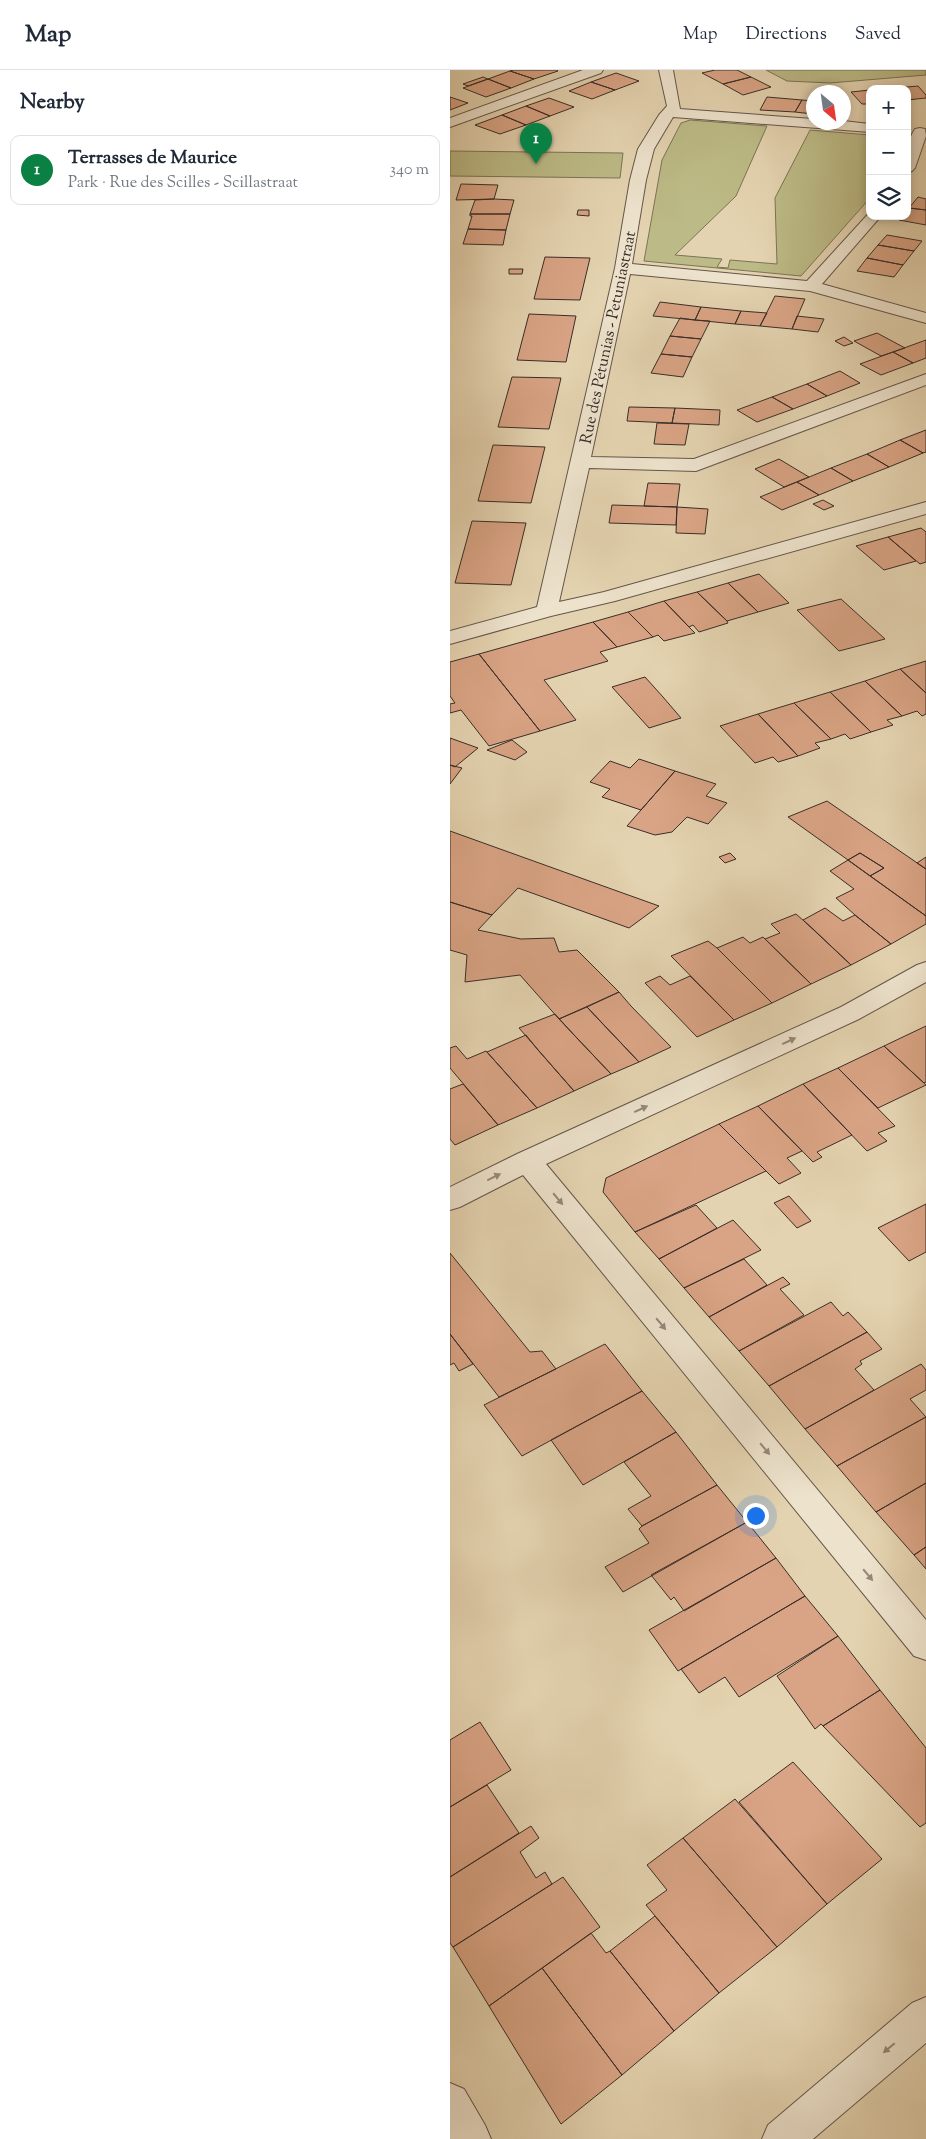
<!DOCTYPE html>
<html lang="en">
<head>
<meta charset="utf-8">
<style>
	:root { --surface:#fff; --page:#f6f6f7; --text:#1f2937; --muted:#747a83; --line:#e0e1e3; --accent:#0b8043 }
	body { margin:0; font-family:"Sorts Mill Goudy",serif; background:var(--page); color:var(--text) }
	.controls { position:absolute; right:15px; top:15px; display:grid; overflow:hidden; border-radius:10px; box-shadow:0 2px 8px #0003 }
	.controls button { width:45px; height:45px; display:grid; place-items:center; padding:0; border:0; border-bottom:1px solid var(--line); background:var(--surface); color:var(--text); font:25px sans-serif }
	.compass { position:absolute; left:356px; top:15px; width:45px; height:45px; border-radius:50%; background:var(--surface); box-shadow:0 2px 8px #0003; rotate:151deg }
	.you { position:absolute; left:305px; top:1445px; width:18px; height:18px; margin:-12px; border:4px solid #fff; border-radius:50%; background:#1a73e8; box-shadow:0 0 0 8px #1a73e833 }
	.badge { display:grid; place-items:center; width:32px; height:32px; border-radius:50%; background:var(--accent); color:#fff; font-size:16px; font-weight:700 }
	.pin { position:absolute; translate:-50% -41px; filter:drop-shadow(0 1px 2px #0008) }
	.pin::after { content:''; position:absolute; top:26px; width:18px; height:15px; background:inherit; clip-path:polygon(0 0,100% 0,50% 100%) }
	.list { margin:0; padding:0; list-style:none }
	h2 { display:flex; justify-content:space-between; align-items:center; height:65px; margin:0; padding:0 20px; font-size:21px }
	h2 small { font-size:16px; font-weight:400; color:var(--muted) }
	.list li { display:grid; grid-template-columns:32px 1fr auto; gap:15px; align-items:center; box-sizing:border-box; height:70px; margin:0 10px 10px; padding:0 10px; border:1px solid var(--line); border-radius:10px }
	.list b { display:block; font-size:19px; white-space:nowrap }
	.list p { margin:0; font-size:16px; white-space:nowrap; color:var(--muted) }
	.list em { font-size:16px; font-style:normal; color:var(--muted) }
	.icon { flex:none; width:28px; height:28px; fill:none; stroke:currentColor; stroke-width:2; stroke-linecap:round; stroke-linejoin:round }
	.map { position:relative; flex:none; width:476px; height:2069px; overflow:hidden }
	header { display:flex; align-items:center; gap:30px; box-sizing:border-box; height:70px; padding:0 25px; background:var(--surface); border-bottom:1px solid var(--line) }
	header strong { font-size:24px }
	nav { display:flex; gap:28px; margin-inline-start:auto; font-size:18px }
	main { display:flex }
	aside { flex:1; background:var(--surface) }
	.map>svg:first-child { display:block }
	.green { fill:#bcba86; stroke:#7b7457 }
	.building { fill:#d9a485; stroke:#3a2d28 }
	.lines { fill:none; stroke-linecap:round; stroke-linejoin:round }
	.minor-casing { stroke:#64564a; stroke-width:2 }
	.minor { fill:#ede2cc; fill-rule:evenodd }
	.oneway { fill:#94887a }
	.labels { text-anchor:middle; stroke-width:4; stroke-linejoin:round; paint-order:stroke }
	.far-street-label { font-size:16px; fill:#3a2d28; stroke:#ede2cc }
</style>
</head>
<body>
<header>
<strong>Map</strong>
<nav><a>Map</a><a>Directions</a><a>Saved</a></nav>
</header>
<main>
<aside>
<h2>Nearby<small></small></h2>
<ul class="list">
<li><span class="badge">1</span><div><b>Terrasses de Maurice</b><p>Park · Rue des Scilles - Scillastraat</p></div><em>340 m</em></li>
</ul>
</aside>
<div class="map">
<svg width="476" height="2069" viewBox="0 0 476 2069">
	<rect width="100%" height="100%" fill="#e4d3b0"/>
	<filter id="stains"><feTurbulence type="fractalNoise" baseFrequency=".004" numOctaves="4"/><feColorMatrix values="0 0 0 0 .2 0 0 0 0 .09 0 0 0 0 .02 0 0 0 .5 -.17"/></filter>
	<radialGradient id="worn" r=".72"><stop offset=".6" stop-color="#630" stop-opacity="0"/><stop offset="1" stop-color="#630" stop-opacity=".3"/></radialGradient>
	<path class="green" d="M316,0h160v5l-96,8 -43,-2z
		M240,50l77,6 -31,70 -61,59 47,4 -5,8 11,1 2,-8 47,4 -2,-66 35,-68 60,5v63l-69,78 -157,-15 18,-101 19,-37z
		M0,81l173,2 -3,25 -170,-2z"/>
	<path class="building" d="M63,0h44l1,1 -24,8 -24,-8z
		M265,0h22l14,7 -28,7 -21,-11z
		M60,1l24,8 -23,9 -23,-9z
		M166,3l23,8 -24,9 -24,-8z
		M33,7l5,2 -20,7 -5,-2z
		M301,7l20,10 -28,8 -20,-11z
		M38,9l23,9 -25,9 -23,-9z
		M141,12l24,8 -23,9 -23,-8z
		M468,16l8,9v3l-19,2v-11h-22z
		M420,20v14h-8l-11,-12z
		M0,27l18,6 -18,7z
		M317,27l35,3 -7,12 -35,-2z
		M99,28l25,9 -24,9 -24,-10z
		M352,30l11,1v13l-18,-2z
		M76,36l24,10 -24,9 -24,-10z
		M52,45l24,10 -26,9 -25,-9z
		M11,114l37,1 -4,14 -38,1z
		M468,127l8,2v11l-17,-2z
		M25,130l19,-1 20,1 -4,14h-40z
		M459,138l17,2v15l-27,-5 3,-4h5z
		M128,140h11v6l-12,-1z
		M20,144h40l-4,16 -38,-1 4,-13h-2z
		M18,159l38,1 -3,15 -40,-1z
		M437,165l35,6 -8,10 -36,-6z
		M428,175l36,6 -11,14 -36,-7z
		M95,187l45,1 -10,42 -46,-1z
		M417,188l36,7 -9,12 -37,-6z
		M59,199h14l-1,5h-13z
		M325,226l30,3 -13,30 -32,-3z
		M210,232l41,5 -6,13 -42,-4z
		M251,237l40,4 -6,13 -40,-4z
		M291,241l26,2 -7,13 -25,-2z
		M79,244l47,2 -10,46 -49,-2z
		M347,246l27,3 -6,13 -26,-3z
		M230,248l15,2 15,1 -9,18 -31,-3z
		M427,263l28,15 -24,8 -27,-15z
		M220,266l31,3 -9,18 -31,-3z
		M394,267l9,6 -9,3 -9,-5z
		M476,270v18l-13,5 -20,-11z
		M443,282l20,11 -32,12 -21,-11z
		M211,284l31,3 -9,20 -32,-4z
		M390,301l20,12 -33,13 -20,-12z
		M62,307l49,1 -12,51 -51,-2z
		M357,314l20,12 -34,13 -21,-12z
		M322,327l21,12 -36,13 -20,-12z
		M179,337l46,1 -3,15 -45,-2z
		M225,338l45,2 -1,15 -47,-2z
		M207,353l32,1 -4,21 -31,-1z
		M476,360v22l-3,1 -23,-13z
		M450,370l23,13 -34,14 -22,-13z
		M43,375l52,2 -14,56 -53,-2z
		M417,384l22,13 -36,14 -22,-13z
		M329,389l30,18 -25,10 -29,-18z
		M381,398l22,13 -34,14 -22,-13z
		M347,412l22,13 -37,15 -22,-13z
		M198,413l32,1 -3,23 -33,-1z
		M373,430l11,6 -10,4 -11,-6z
		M162,435l65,2 -1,18 -67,-2z
		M227,437l31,2 -3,25 -29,-1z
		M22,451l54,2 -15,62 -56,-2z
		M471,458l5,4v30l-6,2 -32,-27z
		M438,467l28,24 -32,9 -28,-24z
		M309,504l30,29 -31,9 -30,-29z
		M278,513l30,29 -31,9 -30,-29z
		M247,522l30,29 1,2 -29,9 -6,-7 -4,2 -25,-26z
		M391,529l44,40 -46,12 -42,-41z
		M214,531l25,26 6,6 -31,8 -6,-6 -5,2 -25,-25z
		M178,542l25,25 -36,10 -24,-25z
		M143,552l24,25 -17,5 8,9 -64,19 32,40 -36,11 -61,-77z
		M29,584l26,33 35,44 -51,15 -28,-36 -11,3v-9l5,-1 -5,-7v-34z
		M476,591v32l-26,-24z
		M450,599l26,24v21l-4,2 -5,-5 -15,5 -37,-35z
		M195,607l18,20 18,21 -32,10 -37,-41z
		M415,611l37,35 -15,4 6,5 -22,7 -41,-40z
		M380,622l41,40 -21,7 -5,-5 -14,5 -37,-36z
		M344,633l37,36 -16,4 5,5 -22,8 -40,-42z
		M308,644l40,42 -20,6 -5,-5 -18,6 -35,-37z
		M0,668l28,10 -23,19 -5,-2z
		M62,670l15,12 -12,8 -28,-10z
		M189,689l36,12 -34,39 -39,-13 8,-8 -20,-7 20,-21 20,7z
		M0,695l12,3 -12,16z
		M225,701l41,13 -10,12 21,7 -19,21 -21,-7 -15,15 -17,3 -28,-9z
		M377,731l99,68v47l-56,-40 14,-8 -24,-15 -12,7 -60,-43z
		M0,761l142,51 67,24 -30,22 -111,-40 -26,27 -42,-13z
		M280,783l6,6 -11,4 -6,-6z
		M410,783l24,15 -14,8 -22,-16z
		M476,787v12l-9,-6z
		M398,790l78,56v8l-35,20 -36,-29 -19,-17 18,-9 -24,-18z
		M0,832l42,13 -14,15 43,9 33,-1 5,14 18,-2 42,42 -60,27 -39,-44 -55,7 2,-27 -17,-5z
		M375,838l18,13 12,-6 36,29 -40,21 -48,-45z
		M346,844l16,14 39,37 -40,19 -46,-45 15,-6 -9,-9z
		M293,867l7,6 13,-6 48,47 -39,19 -55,-55z
		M258,871l9,7 55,55 -38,17 -63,-64z
		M210,906l10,9 20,-9 44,44 -37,17 -52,-54z
		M169,922l12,14 40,41 -32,15 -52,-55z
		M137,937l13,14 39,41 -28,12 -52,-55z
		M105,944l19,21 37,39 -37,17 -55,-63z
		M476,956v56l-2,1 -40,-37z
		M76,965l12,15 36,41 -37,17 -50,-56z
		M6,976l11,13 19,-8 51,57 -39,17 -48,-57v-20z
		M434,976l42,39 -48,23 -40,-40z
		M388,998l57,58 -17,7 9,8 -20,10 -64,-67z
		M13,1014l35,41 -43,20 -5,-6v-50z
		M353,1014l49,51 -35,17 5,5 -9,5 -55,-56z
		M308,1036l44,45 -15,7 14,15 -22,11 -60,-60z
		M269,1054l47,47 -131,61 -32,-40 3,-14z
		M339,1126l22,25 -14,7 -23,-25z
		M476,1134v48l-17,9 -31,-33z
		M246,1135l21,23 -58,31 -24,-27z
		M283,1150l28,30 -77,38 -25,-29z
		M0,1183l80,99 12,-1 14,18 -57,28 -49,-63z
		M294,1189l23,26 -58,32 -25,-29z
		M333,1207l7,7 -10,5 24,26 -65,36 -30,-34z
		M381,1232l12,14 5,-4 19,20 -98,54 -30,-35z
		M417,1262l15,17 -22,12 2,3 -7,5 19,21 -69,39 -36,-43z
		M0,1264l23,30 -14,7 -5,-8 -4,2z
		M155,1274l37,47 -120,65 -38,-51z
		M471,1294l5,6v20l-16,9 16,18 -89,49 -32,-37z
		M192,1321l34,41 -93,53 -32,-45z
		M476,1347v66l-50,29 -39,-46z
		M226,1362l41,53 -75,41 -14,-17 23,-13 -27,-34z
		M476,1413v64l-12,8 -38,-43z
		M267,1415l30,37 -124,70 -18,-25 44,-24 -10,-14 3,-3z
		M297,1452l29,36 -92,53 -10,-14 -3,3 -20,-25z
		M476,1477v22l-12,-14z
		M326,1488l29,38 -127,75 -29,-41z
		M355,1526l33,40 -99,61 -14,-20 -26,16 -18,-24z
		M388,1566l42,54 -57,36 -2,-2 -6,5 -38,-53z
		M430,1620l46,58v75l-6,4 -97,-101z
		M30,1652l31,48 -61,37v-67z
		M343,1692l89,97 -55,45 -88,-102z
		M37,1715l32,48 -69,44v-70z
		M285,1729l92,105 -50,43 -94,-109z
		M81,1756l8,12 -19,14 16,26 9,-6 7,12 -99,63 -3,-4v-66z
		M233,1768l94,109 -58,46 -73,-88 21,-15 -20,-25z
		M113,1807l37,50 -111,79 -36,-59z
		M205,1846l64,77 -45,38 -64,-80z
		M141,1863l15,20 4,-2 64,80 -52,44 -80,-107z
		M92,1898l80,107 -61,49 -72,-118z"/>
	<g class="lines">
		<g class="minor-casing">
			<path id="minor" d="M133,0h20l-2,3 -151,54v-9z
				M209,0h14l7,39 133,10v3l30,-1 27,3v8l-197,-15 -19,32 -8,31 -14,84 175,17 63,-69v4h11l-59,68 104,29v10l-116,-32 -180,-17 -39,183 103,2 232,-85v11l-230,86 -107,-3 -30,134 45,-10 322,-90v12l-311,87 -64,15 -101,28v-13l87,-24 78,-339 15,-88 8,-31 21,-34 8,-9z
				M470,58l5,1 1,7 -11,32 -3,3 -5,2c0,-16 -1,-31 8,-44z
				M476,892v20l-67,37 -313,145 380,456v40l-12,-4 -391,-481 -63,32 -10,3v-23l67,-33 324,-147 76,-42z
				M476,1927v46l-113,96h-51l6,-14 144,-122z
				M0,2013l14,6 21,36 6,14h-41z"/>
		</g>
		<use href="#minor" class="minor"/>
	</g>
	<defs><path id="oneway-solid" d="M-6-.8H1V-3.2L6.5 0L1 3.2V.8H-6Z" transform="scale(1.25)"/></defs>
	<g class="oneway">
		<use href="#oneway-solid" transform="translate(339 971) rotate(-25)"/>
		<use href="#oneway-solid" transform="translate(191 1039) rotate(-25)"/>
		<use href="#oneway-solid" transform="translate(44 1107) rotate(-26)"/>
		<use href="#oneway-solid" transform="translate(108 1129) rotate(50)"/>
		<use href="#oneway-solid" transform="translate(211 1254) rotate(50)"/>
		<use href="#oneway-solid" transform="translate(315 1379) rotate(50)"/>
		<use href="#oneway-solid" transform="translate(418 1505) rotate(50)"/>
		<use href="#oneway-solid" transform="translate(439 1978) rotate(140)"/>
	</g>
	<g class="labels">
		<g class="far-street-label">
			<text transform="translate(157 267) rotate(-78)" y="6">Rue des Pétunias - Petuniastraat</text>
		</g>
	</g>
	<rect width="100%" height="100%" filter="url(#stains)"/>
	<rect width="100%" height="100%" fill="url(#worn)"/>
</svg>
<div class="controls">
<button>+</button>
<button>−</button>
<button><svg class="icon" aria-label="layers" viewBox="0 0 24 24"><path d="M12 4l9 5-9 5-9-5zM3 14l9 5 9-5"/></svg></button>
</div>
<svg class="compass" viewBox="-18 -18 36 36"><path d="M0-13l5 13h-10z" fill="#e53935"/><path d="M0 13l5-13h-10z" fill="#747a83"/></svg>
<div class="you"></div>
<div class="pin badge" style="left:86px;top:94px">1</div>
</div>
</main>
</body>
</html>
